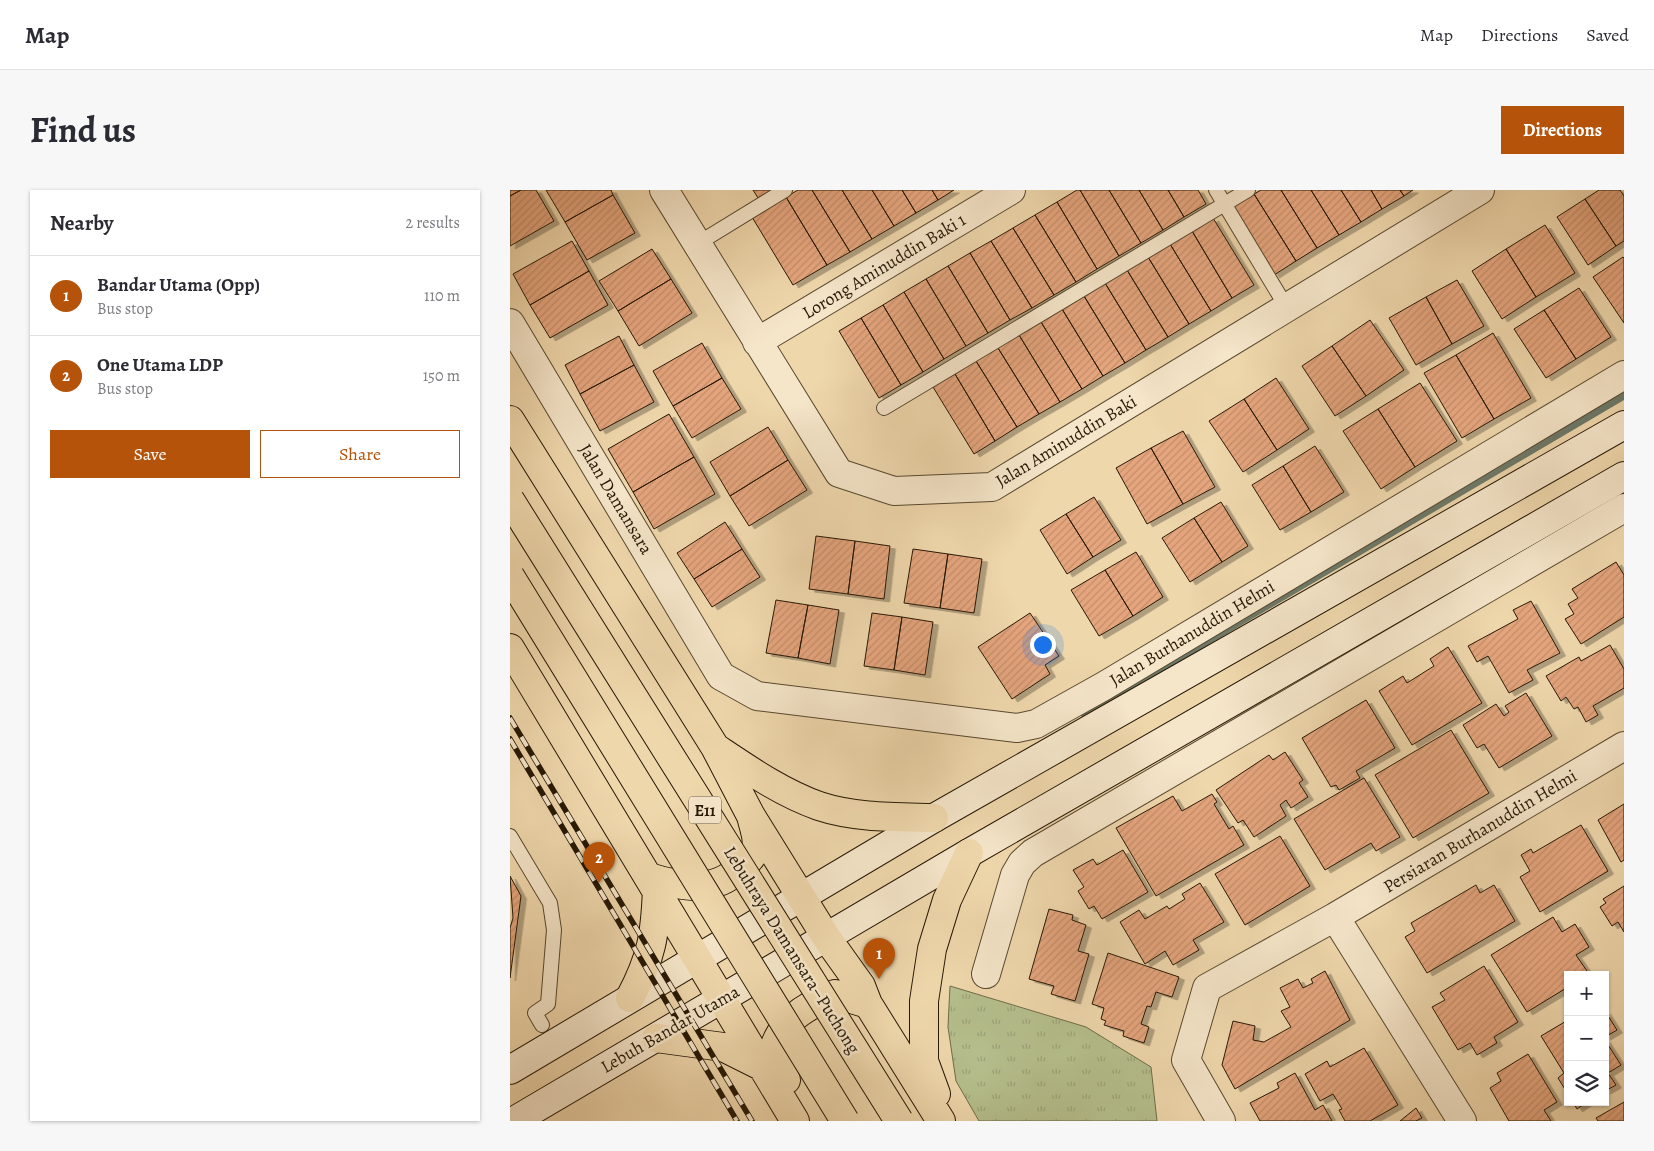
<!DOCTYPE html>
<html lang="en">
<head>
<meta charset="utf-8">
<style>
	:root { --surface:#fff; --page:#f7f7f7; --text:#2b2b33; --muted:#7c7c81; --line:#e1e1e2; --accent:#b45309 }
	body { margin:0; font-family:Alegreya,serif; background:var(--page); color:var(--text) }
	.controls { position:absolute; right:15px; bottom:15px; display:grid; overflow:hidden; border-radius:0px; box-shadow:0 1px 4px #0004 }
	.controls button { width:45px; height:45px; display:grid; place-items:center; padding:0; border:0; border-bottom:1px solid var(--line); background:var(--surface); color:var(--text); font:25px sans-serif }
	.you { position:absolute; left:532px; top:454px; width:18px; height:18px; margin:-12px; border:4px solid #fff; border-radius:50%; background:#1a73e8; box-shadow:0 0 0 8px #1a73e833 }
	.badge { display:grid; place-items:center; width:32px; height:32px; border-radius:50%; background:var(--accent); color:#fff; font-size:16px; font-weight:700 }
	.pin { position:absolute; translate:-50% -41px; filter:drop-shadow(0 1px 2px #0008) }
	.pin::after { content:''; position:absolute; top:26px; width:18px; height:15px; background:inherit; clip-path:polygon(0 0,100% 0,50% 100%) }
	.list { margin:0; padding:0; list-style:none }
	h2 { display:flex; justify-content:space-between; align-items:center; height:65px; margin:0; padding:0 20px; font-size:21px }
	h2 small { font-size:16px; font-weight:400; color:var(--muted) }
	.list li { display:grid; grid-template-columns:32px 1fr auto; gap:15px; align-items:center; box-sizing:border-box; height:80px; padding:0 20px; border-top:1px solid var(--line) }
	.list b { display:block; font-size:19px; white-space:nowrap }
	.list p { margin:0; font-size:16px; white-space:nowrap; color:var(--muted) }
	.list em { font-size:16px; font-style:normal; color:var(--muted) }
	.actions { display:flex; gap:10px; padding:15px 20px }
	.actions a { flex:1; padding:11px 0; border:1px solid var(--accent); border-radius:0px; text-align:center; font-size:18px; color:var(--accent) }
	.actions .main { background:var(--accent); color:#fff }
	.icon { flex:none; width:28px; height:28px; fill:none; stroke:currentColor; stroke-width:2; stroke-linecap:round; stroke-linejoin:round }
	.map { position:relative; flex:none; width:1114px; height:931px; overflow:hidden; border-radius:0px }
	header { display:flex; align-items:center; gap:30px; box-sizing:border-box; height:70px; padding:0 25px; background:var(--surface); border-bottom:1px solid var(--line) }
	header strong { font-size:24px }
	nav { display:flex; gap:28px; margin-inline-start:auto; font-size:18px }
	.intro { display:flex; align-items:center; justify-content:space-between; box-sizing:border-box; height:120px; padding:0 30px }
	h1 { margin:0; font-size:35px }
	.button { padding:12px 22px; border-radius:0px; background:var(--accent); color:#fff; font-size:18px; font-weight:700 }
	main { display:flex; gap:30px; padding:0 30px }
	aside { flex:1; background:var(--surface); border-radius:0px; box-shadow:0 1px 4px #0004 }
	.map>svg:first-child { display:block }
	.grass { fill:url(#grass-tufts); stroke:#6e6c49 }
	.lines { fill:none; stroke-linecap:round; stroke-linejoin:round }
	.stream { stroke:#6c7969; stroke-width:7 }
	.building { fill:url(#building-hatch); stroke:#261805; filter:url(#shadow) }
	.lane-casing { stroke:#58482f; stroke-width:16 }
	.street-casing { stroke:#58482f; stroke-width:30 }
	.secondary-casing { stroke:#261805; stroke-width:30 }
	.highway-casing { stroke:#261805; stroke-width:30 }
	.lane { stroke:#f5e5c9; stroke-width:14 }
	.street { stroke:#f5e5c9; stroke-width:28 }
	.secondary { stroke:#f5e5c9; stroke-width:28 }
	.highway { stroke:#efd7ac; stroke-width:28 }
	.rail-casing { stroke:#261805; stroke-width:5.5 }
	.rail { stroke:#f5e5c9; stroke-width:4; stroke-dasharray:11; stroke-linecap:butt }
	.highway-bridge-casing { stroke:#261805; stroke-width:30; stroke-linecap:butt }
	.highway-bridge { stroke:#efd7ac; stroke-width:28 }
	.labels { text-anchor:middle; stroke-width:5; stroke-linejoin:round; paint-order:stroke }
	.shield { fill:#f5e5c9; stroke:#645640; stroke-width:1 }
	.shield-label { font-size:16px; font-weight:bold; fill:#261805 }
	.street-label { font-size:18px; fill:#261805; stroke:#f5e5c9 }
</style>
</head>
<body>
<header>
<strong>Map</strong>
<nav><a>Map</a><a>Directions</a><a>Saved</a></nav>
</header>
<div class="intro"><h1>Find us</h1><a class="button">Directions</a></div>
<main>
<aside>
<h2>Nearby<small>2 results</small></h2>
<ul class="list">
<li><span class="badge">1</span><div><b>Bandar Utama (Opp)</b><p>Bus stop</p></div><em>110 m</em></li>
<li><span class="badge">2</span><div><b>One Utama LDP</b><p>Bus stop</p></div><em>150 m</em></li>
</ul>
<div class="actions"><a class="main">Save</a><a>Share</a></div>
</aside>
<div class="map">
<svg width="1114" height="931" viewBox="0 0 1114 931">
	<defs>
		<pattern id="grass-tufts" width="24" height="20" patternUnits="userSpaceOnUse" patternTransform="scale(1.25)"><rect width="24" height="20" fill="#b5bf8d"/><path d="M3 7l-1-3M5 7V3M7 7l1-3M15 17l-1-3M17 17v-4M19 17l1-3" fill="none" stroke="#9ca378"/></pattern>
		<pattern id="building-hatch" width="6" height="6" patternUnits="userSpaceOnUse" patternTransform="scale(1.25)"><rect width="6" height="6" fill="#e5a57d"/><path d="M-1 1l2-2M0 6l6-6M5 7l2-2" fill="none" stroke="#c48d6b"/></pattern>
		<filter id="shadow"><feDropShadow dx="5.5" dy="3" stdDeviation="0" flood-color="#0004"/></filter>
	</defs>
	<rect width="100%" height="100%" fill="#efd7ac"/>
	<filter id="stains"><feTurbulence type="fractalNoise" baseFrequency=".004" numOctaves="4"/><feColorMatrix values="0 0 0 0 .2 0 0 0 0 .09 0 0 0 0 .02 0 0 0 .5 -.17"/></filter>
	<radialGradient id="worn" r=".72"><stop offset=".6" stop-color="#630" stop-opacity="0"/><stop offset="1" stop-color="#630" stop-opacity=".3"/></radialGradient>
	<path class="grass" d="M440,796l136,41 65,40 6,54h-178l-23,-40 -8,-54z"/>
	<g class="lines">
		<path class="stream" d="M574,524l540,-318"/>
	</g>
	<path class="building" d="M0,0h11l-11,6z
		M11,0h15l18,31 -44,25v-50z
		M36,0h65l2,5 -48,27z
		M243,0h19l-14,8z
		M288,0h14l38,62 -23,13 -41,-68z
		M302,0h30l30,49 -22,13z
		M332,0h30l22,36 -22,13z
		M362,0h30l14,23 -22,13z
		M392,0h30l6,10 -22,13z
		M422,0h22l-16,10z
		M567,0h3l39,66 -22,13 -40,-67z
		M570,0h29l32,53 -22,13z
		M599,0h30l24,40 -22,13z
		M629,0h29l16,27 -21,13z
		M658,0h30l8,14 -22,13z
		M751,0h20l36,58 -21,13 -42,-67z
		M771,0h30l28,45 -22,13z
		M801,0h30l20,32 -22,13z
		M831,0h30l11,19 -21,13z
		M861,0h29l4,6 -22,13z
		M890,0h13l-9,6z
		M1089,0h21l4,6v45l-8,5 -31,-47z
		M744,4l42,67 -22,14 -42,-68z
		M103,5l22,38 -48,27 -22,-38z
		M276,7l41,68 -34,20 -41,-68z
		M1075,9l31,47 -28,19 -31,-48z
		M547,12l40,67 -21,13 -41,-67z
		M525,25l41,67 -22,13 -41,-67z
		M703,28l41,67 -22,13 -40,-67z
		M1035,35l30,48 -39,24 -30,-48z
		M503,38l41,67 -22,13 -41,-67z
		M682,41l40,67 -21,13 -41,-67z
		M62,51l17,30 -59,34 -17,-31z
		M481,51l41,67 -22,12 -40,-67z
		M660,54l41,67 -22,13 -41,-67z
		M142,59l19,30 -53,32 -19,-30z
		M996,59l30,48 -34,22 -30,-48z
		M460,63l40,67 -22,13 -40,-67z
		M638,67l41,67 -21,13 -41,-67z
		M1113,67l1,1v65l-31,-46z
		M438,76l40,67 -22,13 -40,-67z
		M617,80l41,67 -22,13 -41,-67z
		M79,81l19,34 -58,33 -20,-33z
		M161,89l21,34 -53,33 -21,-35z
		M416,89l40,67 -22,13 -40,-67z
		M947,90l27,46 -32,18 -26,-47z
		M595,93l41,67 -21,13 -41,-67z
		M1069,98l32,49 -35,22 -32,-49z
		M394,102l40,67 -21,13 -40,-67z
		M574,106l41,67 -22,13 -41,-67z
		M916,107l26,47 -36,21 -27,-47z
		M373,115l40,67 -22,13 -40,-67z
		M552,119l41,67 -21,13 -41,-67z
		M1034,120l32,49 -30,19 -32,-49z
		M351,128l40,67 -22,13 -40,-67z
		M860,130l34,50 -38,26 -34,-50z
		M531,132l41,67 -22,13 -41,-67z
		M983,143l38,65 -37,21 -38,-64z
		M509,145l41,67 -21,12 -41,-66z
		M109,146l15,29 -54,29 -15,-29z
		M192,153l20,35 -49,28 -20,-35z
		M822,156l34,50 -31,20 -33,-50z
		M488,158l41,66 -22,13 -41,-66z
		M946,165l38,64 -32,19 -38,-65z
		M466,171l41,66 -22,14 -40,-67z
		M124,175l20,37 -54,29 -20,-37z
		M445,184l40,67 -21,13 -41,-67z
		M212,188l19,31 -49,29 -19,-32z
		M766,188l33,51 -32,21 -33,-51z
		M910,193l37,58 -42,26 -37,-58z
		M734,209l33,51 -34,22 -34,-51z
		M868,219l37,58 -34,22 -38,-58z
		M159,224l25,43 -61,35 -25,-43z
		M258,237l20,33 -58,36 -20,-34z
		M673,241l32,56 -32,17 -32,-56z
		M805,256l29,46 -33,20 -28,-46z
		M641,258l32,56 -36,20 -31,-56z
		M184,267l21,37 -61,35 -21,-37z
		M278,270l19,30 -58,36 -19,-30z
		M773,276l28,46 -31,18 -28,-45z
		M584,307l27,43 -28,17 -27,-43z
		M711,312l27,44 -26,16 -28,-44z
		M556,324l27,43 -26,17 -27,-44z
		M684,328l28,44 -32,20 -28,-44z
		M215,332l17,27 -48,30 -17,-26z
		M306,346l39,5 -7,53 -39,-5z
		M345,351l35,5 -6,53 -36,-5z
		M232,359l18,28 -48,30 -18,-28z
		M403,359l35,5 -8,54 -36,-5z
		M626,362l27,45 -30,19 -28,-46z
		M438,364l34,5 -8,54 -34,-5z
		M1106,372l8,13v42l-43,27 -16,-25 9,-5 -6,-10 10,-6 -6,-9z
		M595,380l28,46 -34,20 -28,-46z
		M266,410l32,5 -10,53 -32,-5z
		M1021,411l29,52 -33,17 6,10 -24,13 -21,-37 -11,6 -9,-16 50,-27 -5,-9z
		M298,415l31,5 -9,54 -32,-6z
		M362,423l30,4 -8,53 -30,-4z
		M520,423l29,43 -14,9 5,9 -38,25 -34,-52z
		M392,427l31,5 -8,53 -31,-5z
		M1100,455l14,24v19l-31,18 5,9 -12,7 -8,-15 -4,2 -8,-12 -5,4 -15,-25 33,-19 2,4z
		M938,457l34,56 -70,42 -33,-54 24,-15 4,7 27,-17 -4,-7z
		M1016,503l26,43 -53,32 -15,-24 -7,4 -14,-23 33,-21 8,12 5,-4 -4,-6z
		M856,510l29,48 -39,23 4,7 -21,12 -3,-5 -5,2 -29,-49z
		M941,540l38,63 -76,45 -38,-63z
		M775,562l18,28 -4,3 9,14 -17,11 -5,-8 -6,5 6,11 -32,21 -11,-17 -5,3 -22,-33 53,-35 4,5z
		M854,588l36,59 -24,14 -5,-8 -46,27 -31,-51z
		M702,604l5,8 -3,2 15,25 4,-3 11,19 -88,51 -40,-68 57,-32 9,15z
		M1114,614v56l-3,2 -23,-42z
		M1071,635l27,46 -68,41 -20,-35 10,-6 -9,-16 10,-6 2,4z
		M770,646l30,50 -65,39 -30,-51z
		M613,660l25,42 -46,27 -8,-13 -5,3 -11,-18 6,-4 -11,-17 20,-11 4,6z
		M0,686l11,20 -11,82v-50l3,-10z
		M690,693l24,39 -31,18 6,10 -26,15 -8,-14 -20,13 -25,-42 19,-12 6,9 22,-13 2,3 16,-10 -3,-5z
		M966,695l4,8 14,-8 21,36 -88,52 -22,-36 10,-6 -4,-8z
		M1114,696v46l-6,-10 -6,4 -12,-19 6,-4 -3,-4z
		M539,719l24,6 -1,5 14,5 -8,26 11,3 -14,47 -24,-7 3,-8 -25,-7z
		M1043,727l9,15 13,-8 14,23 -13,8 13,19 -21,1v12l-41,25 -36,-57z
		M598,763l71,24 -7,20 -16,-5 -5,15 -4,-1 -6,18 8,3 -5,16 -21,-7 1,-5 -20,-6 2,-4 -5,-2 3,-11 -12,-4z
		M974,776l34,56 -24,15 3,6 -20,12 -7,-12 -12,7 -26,-43 13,-7 -5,-7z
		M815,781l25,49 -115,69 -13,-24 11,-44 22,5 -2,14 11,2 27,-15 -10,-16 9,-4 -10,-19 18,-9 5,9 10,-5 -2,-4z
		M1095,821l12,19 -12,7z
		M1058,830v74l-10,-16 6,-5 -23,-37z
		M1095,850l16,25 -13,8 8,12 -11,6z
		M854,858l34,57 -28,16h-25l-6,-11 3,-1 -9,-15 -13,7 -15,-27 22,-13 3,6z
		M1018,864l29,48 -13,8 7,11h-42l-19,-33 11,-7 -4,-8z
		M785,883l20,37 8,-5 9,16h-72l-10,-18 29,-15 -2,-5z
		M1063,912h14l-10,7z
		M1114,912v19h-26l-2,-3z
		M906,918l6,10 -6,3h-16z"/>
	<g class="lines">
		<g class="lane-casing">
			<path id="lane" d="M706,0l71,118
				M187,54l88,-54
				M374,218l364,-218
				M0,646l40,67 4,27 -6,74 -13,9 7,12"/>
		</g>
		<g class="street-casing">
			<path id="street" d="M154,0l175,283 55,18 98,-4 488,-297
				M0,133l211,353 36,20 260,32 19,-4 68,-38 520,-311
				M247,152l254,-152
				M825,727l127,204
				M476,784l29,-99 7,-12 11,-10 591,-345
				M711,931l-35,-61 21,-72 128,-71 289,-171"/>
		</g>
		<g class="secondary-casing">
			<path id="secondary" d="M0,880l424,-252 690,-393
				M4,931l455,-268 655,-377"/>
		</g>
		<g class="highway-casing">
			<path id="highway" d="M0,230l205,327 36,69 75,121 35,49 7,18 73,117
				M0,458l285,473
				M206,558c33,22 66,45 103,58 36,12 77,11 115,12
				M139,687c33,10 65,17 91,-9 7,-6 14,-12 16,-21 2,-7 -2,-20 -4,-27
				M120,808c22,-42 25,-62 27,-109
				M146,848l67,9 42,21
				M276,890l-14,-26c9,-34 32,-47 63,-60l33,10
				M426,904l-12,-33v-60l8,-52 15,-49 22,-47"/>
		</g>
		<use href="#lane" class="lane"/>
		<use href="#street" class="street"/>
		<use href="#secondary" class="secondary"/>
		<use href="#highway" class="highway"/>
		<g class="rail-casing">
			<path id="rail" d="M0,528l242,403
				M0,549l227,382"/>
		</g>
		<use href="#rail" class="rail"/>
		<g class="highway-bridge-casing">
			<path id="highway-bridge" d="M0,310l389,621
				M0,386l335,545"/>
		</g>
		<use href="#highway-bridge" class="highway-bridge"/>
	</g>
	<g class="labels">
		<rect class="shield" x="179" y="606.5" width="32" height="27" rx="4"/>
		<g class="shield-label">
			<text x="195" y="626">E11</text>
		</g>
		<g class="street-label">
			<text transform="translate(374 76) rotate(-31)" y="6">Lorong Aminuddin Baki 1</text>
			<text transform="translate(556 251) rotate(-31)" y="6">Jalan Aminuddin Baki</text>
			<text transform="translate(106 309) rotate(59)" y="6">Jalan Damansara</text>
			<text transform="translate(682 443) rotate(-31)" y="6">Jalan Burhanuddin Helmi</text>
			<text transform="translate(970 641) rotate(-31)" y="6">Persiaran Burhanuddin Helmi</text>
			<text transform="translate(282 760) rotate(58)" y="6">Lebuhraya Damansara–Puchong</text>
			<text transform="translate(160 839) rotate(-30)" y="6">Lebuh Bandar Utama</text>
		</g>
	</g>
	<rect width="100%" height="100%" filter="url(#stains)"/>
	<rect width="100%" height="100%" fill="url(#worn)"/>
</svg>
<div class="controls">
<button>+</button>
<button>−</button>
<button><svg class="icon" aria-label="layers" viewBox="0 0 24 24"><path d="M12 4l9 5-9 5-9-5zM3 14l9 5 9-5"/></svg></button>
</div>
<div class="you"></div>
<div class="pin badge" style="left:369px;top:789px">1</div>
<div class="pin badge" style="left:89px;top:693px">2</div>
</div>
</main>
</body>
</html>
